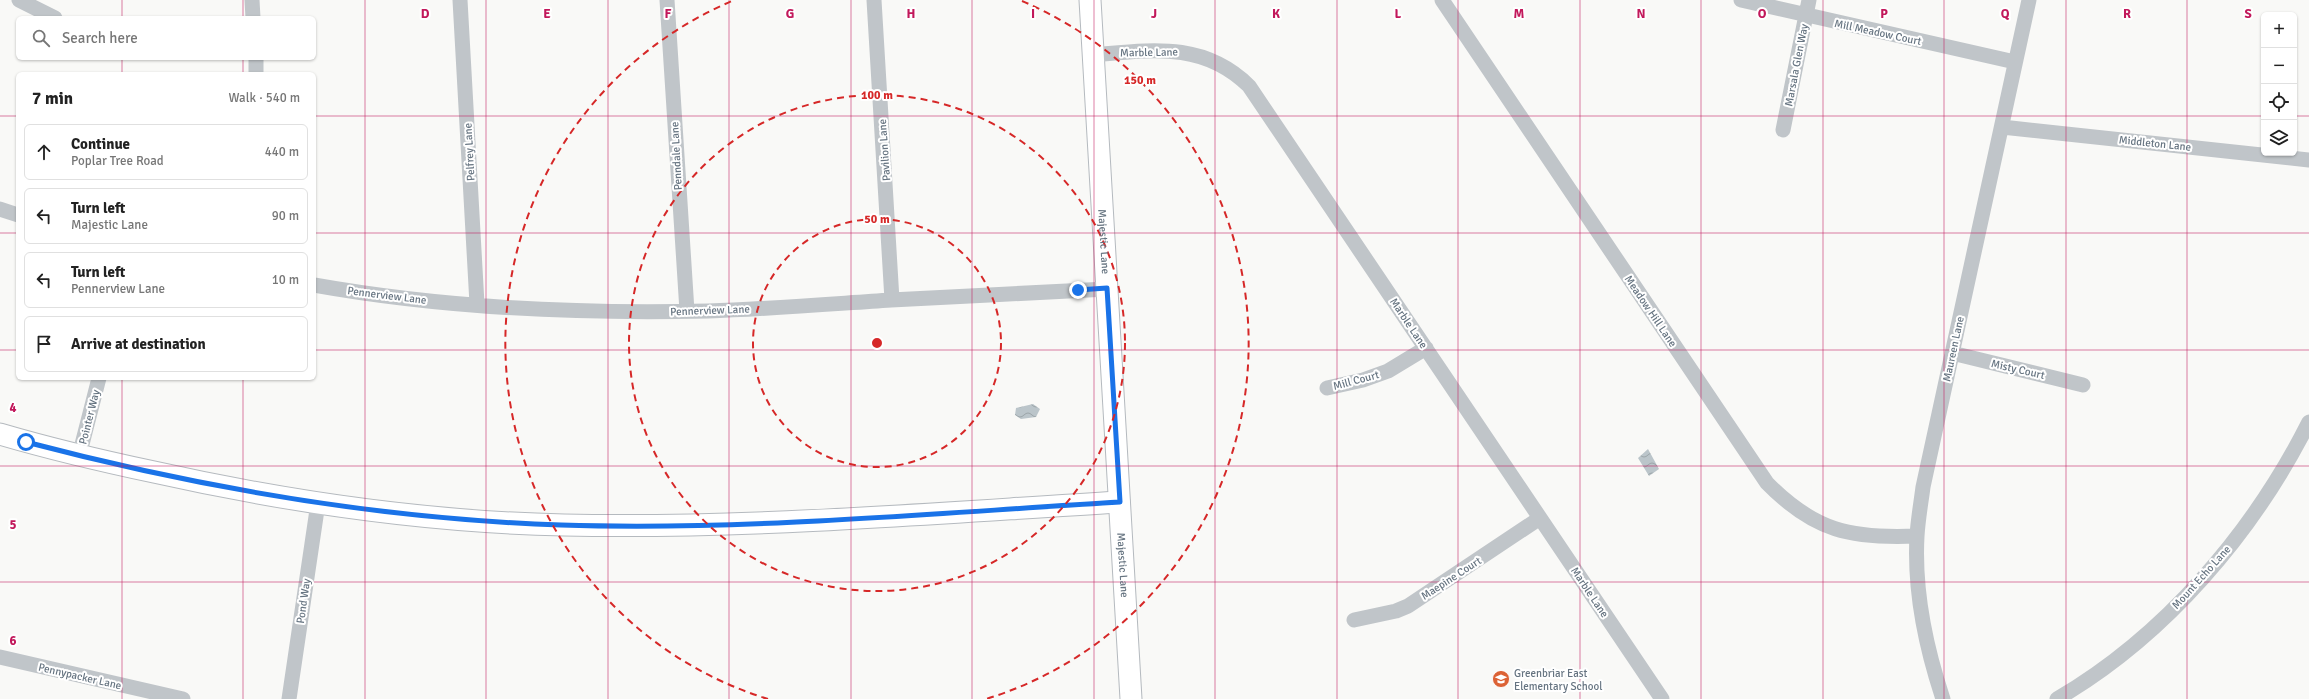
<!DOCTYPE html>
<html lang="en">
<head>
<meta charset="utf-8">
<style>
	:root { --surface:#fff; --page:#f6f6f6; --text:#222; --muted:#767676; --line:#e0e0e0 }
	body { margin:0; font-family:Signika,sans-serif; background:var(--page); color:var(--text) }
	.controls { position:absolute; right:12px; top:12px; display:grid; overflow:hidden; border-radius:6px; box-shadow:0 1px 3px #0004 }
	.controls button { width:36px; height:36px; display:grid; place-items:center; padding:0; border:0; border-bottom:1px solid var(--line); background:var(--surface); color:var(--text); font:20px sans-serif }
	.stop { position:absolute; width:12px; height:12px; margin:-9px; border:3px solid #1a73e8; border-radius:50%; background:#fff }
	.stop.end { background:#1a73e8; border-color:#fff; box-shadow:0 1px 4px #0008 }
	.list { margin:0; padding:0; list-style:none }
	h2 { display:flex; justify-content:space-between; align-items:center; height:52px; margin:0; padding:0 16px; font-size:17px }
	h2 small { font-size:13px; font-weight:400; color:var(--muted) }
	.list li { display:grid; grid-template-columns:26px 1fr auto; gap:12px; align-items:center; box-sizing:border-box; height:56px; margin:0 8px 8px; padding:0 8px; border:1px solid var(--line); border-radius:6px }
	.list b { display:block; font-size:15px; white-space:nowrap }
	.list p { margin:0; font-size:13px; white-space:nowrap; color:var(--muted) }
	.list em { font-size:13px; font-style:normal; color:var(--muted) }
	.icon { flex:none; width:22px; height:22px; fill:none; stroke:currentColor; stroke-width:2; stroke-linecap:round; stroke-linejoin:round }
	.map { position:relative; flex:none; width:2309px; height:699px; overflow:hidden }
	.search { position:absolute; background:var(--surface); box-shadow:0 1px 3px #0004; left:16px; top:16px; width:300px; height:44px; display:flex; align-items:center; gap:10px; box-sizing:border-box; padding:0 14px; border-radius:6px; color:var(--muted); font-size:15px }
	.panel { position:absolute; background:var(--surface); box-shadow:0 1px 3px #0004; left:16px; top:72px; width:300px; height:308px; border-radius:6px }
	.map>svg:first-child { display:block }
	.water { fill:url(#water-waves) }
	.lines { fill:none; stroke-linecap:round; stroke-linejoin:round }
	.secondary-casing { stroke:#b5babf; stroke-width:23 }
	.street { stroke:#c0c5c9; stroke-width:15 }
	.secondary { stroke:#fff; stroke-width:21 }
	.route { stroke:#1a73e8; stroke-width:5 }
	.grid { fill:none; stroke:#c2185b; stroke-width:1; stroke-opacity:0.55 }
	.ring { fill:none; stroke:#d62828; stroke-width:2; stroke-dasharray:7 5 }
	.labels { text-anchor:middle; stroke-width:4; stroke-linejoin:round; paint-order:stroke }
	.street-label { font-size:11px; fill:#667481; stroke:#fff }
	.poi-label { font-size:11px; fill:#667481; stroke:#fff; text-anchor:start }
	.grid-label { font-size:13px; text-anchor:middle; font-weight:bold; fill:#c2185b; stroke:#fff; stroke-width:4; stroke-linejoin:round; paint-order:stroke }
	.centre { fill:#d62828; stroke:#fff; stroke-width:2 }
	.ring-label { font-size:12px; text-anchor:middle; font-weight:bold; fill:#d62828; stroke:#fff; stroke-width:4; stroke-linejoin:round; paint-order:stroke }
</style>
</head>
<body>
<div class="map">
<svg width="2309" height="699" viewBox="0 0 2309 699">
	<defs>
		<pattern id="water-waves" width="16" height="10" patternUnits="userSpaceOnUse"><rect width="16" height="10" fill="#bbc5ca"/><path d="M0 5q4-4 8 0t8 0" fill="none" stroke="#9ca5a9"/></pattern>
	</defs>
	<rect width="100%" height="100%" fill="#f9f9f7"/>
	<path class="water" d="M1033,404l7,5 -4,8 -15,2 -6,-4 1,-7z
		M1648,449l11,20 -10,7 -11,-18z"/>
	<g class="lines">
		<g class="secondary-casing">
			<g id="secondary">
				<path id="s1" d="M1090,0l41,699"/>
				<path d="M0,434c51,15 102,27 154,38 134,30 272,50 410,53 185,4 371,-12 555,-23"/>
			</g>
		</g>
		<path class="street" d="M19,0l36,18
			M252,0l1,18
			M460,0l17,304
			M667,0l20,311
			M874,0l18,300
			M1442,0l325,483c47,48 84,56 150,53
			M1741,0l274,62
			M1092,55c59,-5 111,-14 157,31l413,613
			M256,58v16
			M2002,127l307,33
			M1783,130l26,-130
			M0,209l18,6
			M314,285c129,23 263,29 394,26 61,-2 122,-7 183,-11 72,-4 144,-7 216,-11
			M1952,353l131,32
			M1327,388l36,-8 25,-9 38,-23
			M79,456l20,-78
			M1354,620l42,-9 12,-5 132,-88
			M0,657l183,42
			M289,699l29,-196
			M1943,699c-17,-51 -29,-109 -26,-163 1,-17 4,-33 6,-49l106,-487
			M2057,699c108,-63 196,-166 252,-277"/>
		<use href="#secondary" class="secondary"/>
	</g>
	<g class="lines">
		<path class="route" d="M26,442c175,46 353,77 535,83 186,6 373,-12 559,-23l-13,-214 -29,2"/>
	</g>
	<path class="grid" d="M122,0v18M243,0v18M365,0v699M486,0v699M608,0v699M729,0v699M851,0v699M972,0v699M1094,0v699M1215,0v699M1337,0v699M1458,0v699M1580,0v699M1701,0v699M1823,0v699M1944,0v699M2066,0v699M2187,0v699M122,58v16M243,58v16M0,116h18M314,116h1950M2294,116h15M0,233h18M314,233h1995M0,350h18M314,350h1995M122,378v321M243,378v321M0,466h2309M0,582h2309"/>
	<g class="ring">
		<circle cx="877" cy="343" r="124"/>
		<circle cx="877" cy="343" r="248"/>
		<path d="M768 699A372 372 0 0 1 732 1M1022 1A372 372 0 0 1 986 699"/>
	</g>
	<defs>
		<g id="school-disc" transform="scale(0.9)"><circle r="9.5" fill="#dc6235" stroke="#fff"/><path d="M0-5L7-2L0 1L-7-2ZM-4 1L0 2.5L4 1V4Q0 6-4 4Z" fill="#fff"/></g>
	</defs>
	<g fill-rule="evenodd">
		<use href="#school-disc" x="1501" y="679"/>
	</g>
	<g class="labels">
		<g class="street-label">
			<text transform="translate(1878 32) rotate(12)" y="4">Mill Meadow Court</text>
			<text transform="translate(1149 52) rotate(-1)" y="4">Marble Lane</text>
			<text transform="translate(1796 65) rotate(-79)" y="4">Marsala Glen Way</text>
			<text transform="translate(2155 143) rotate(6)" y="4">Middleton Lane</text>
			<text transform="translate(884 150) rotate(-94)" y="4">Pavilion Lane</text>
			<text transform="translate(469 152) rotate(-93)" y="4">Pelfrey Lane</text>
			<text transform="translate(676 156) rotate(-93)" y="4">Penndale Lane</text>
			<text dy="4" stroke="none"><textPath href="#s1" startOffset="242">Majestic Lane</textPath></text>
			<text transform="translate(387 295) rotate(7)" y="4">Pennerview Lane</text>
			<text transform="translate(710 310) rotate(-2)" y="4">Pennerview Lane</text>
			<text transform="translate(1651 311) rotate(56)" y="4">Meadow Hill Lane</text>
			<text transform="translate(1409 323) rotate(56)" y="4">Marble Lane</text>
			<text transform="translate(1953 349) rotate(-78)" y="4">Maureen Lane</text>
			<text transform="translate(2018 369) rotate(13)" y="4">Misty Court</text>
			<text transform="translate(1356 380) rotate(-15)" y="4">Mill Court</text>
			<text transform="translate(89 417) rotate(-76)" y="4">Pointer Way</text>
			<text dy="4" stroke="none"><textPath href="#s1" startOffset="566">Majestic Lane</textPath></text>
			<text transform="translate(2201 577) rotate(-48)" y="4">Mount Echo Lane</text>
			<text transform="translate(1451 578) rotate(-33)" y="4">Maepine Court</text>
			<text transform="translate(1590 592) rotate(56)" y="4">Marble Lane</text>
			<text transform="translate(303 601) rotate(-82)" y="4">Pond Way</text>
			<text transform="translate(80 676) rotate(13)" y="4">Pennypacker Lane</text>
		</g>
		<g class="poi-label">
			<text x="1514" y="677">Greenbriar East<tspan x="1514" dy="13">Elementary School</tspan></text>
		</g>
	</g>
	<g class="grid-label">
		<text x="425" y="18">D</text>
		<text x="547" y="18">E</text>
		<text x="668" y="18">F</text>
		<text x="790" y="18">G</text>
		<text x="911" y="18">H</text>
		<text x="1033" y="18">I</text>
		<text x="1154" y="18">J</text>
		<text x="1276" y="18">K</text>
		<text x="1398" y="18">L</text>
		<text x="1519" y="18">M</text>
		<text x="1641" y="18">N</text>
		<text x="1762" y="18">O</text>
		<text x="1884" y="18">P</text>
		<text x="2005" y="18">Q</text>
		<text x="2127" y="18">R</text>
		<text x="2248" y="18">S</text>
		<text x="13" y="412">4</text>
		<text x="13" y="529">5</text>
		<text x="13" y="645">6</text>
	</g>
	<circle cx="877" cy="343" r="6" class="centre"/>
	<g class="ring-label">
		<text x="1140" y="84">150 m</text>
		<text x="877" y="99">100 m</text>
		<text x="877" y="223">50 m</text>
	</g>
</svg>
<div class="controls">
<button>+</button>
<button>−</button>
<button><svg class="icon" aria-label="locate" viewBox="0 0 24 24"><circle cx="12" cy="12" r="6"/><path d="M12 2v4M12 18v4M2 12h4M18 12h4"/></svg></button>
<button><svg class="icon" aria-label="layers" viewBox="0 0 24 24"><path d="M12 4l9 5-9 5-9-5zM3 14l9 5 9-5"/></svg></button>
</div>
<div class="stop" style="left:26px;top:442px"></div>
<div class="stop end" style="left:1078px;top:290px"></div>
<div class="search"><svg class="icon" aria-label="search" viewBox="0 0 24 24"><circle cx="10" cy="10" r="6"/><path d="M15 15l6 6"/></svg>Search here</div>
<section class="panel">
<h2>7 min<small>Walk · 540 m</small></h2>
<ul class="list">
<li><svg class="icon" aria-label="ahead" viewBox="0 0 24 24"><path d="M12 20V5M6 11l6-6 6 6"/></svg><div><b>Continue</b><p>Poplar Tree Road</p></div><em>440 m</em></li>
<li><svg class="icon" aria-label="left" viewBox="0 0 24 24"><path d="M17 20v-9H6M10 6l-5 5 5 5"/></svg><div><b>Turn left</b><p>Majestic Lane</p></div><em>90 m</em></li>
<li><svg class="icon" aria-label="left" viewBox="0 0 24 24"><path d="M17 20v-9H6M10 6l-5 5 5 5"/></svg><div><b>Turn left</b><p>Pennerview Lane</p></div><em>10 m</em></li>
<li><svg class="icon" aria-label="arrive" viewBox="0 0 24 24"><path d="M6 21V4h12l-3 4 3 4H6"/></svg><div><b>Arrive at destination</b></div></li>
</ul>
</section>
</div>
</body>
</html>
